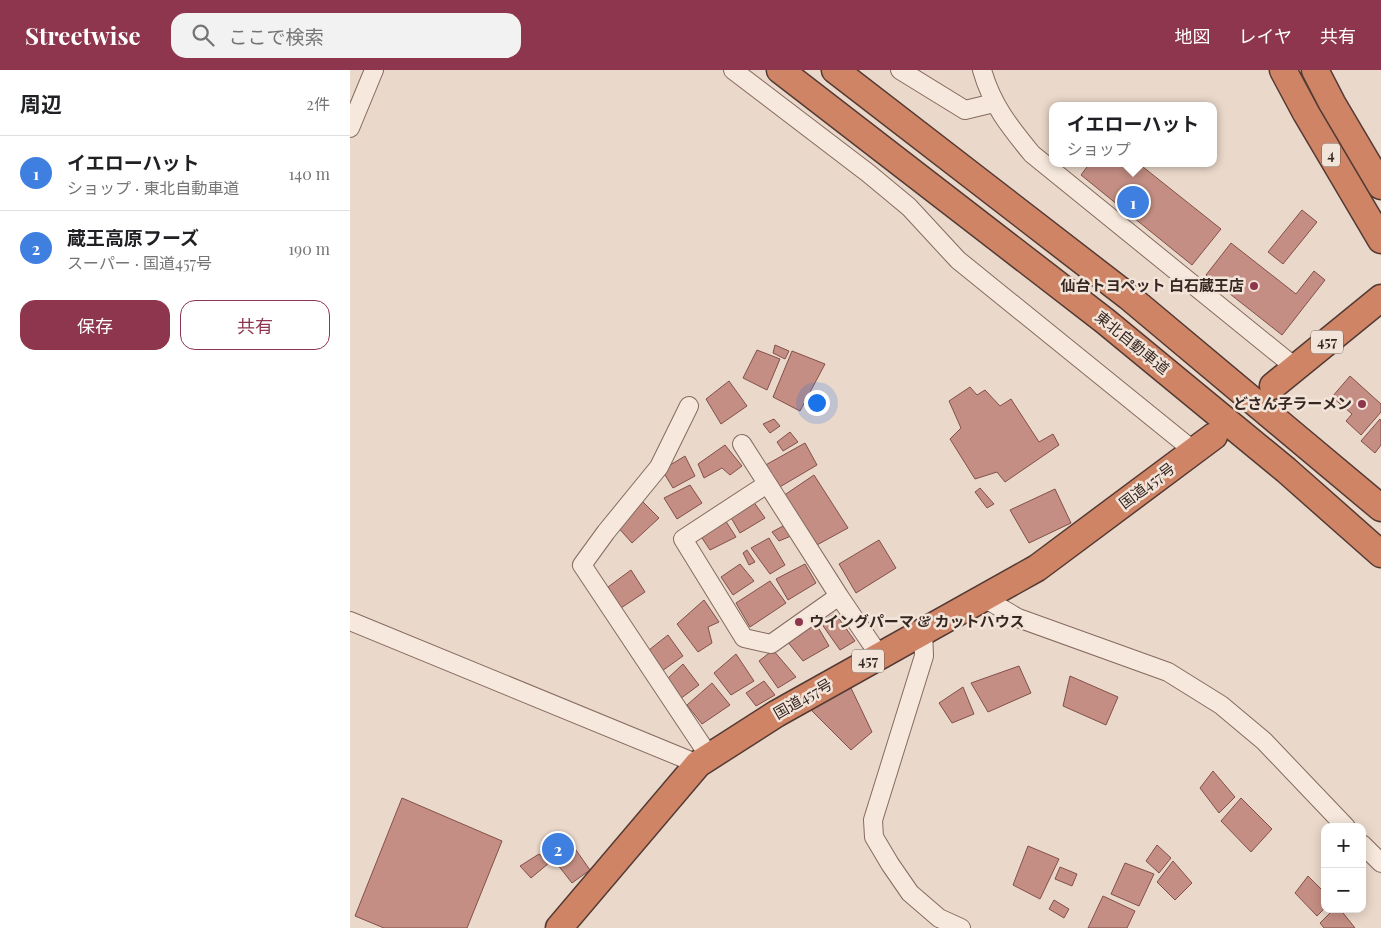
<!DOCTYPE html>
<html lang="ja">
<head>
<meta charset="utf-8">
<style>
	:root { --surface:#fff; --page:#f2f2f2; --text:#202124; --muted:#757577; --line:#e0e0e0; --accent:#8e364e }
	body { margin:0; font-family:"Playfair Display","Noto Sans JP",serif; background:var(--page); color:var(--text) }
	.controls { position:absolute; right:15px; bottom:15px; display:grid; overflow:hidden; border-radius:10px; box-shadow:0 2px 12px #0003 }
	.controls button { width:45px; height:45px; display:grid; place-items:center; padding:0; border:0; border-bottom:1px solid var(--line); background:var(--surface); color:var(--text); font:25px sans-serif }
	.you { position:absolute; left:466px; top:332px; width:18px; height:18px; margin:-12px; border:4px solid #fff; border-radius:50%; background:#1a73e8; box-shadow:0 0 0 8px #1a73e833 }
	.badge { display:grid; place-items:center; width:32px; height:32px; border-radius:50%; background:var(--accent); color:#fff; font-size:16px; font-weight:700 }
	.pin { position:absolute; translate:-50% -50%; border:2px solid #fff; box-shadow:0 1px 5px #0006 }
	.popup { position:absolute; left:699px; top:32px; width:168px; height:65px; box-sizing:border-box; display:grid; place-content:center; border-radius:10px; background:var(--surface); filter:drop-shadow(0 1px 4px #0005); font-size:16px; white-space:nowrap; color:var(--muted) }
	.popup b { font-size:19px; color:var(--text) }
	.popup::after { content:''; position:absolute; left:50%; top:100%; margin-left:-10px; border:10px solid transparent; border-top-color:var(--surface) }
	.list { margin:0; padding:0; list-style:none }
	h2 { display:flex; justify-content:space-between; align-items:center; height:65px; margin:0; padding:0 20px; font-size:21px }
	h2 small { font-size:16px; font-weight:400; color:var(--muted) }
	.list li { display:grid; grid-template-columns:32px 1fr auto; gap:15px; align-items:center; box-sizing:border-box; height:75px; padding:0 20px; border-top:1px solid var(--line) }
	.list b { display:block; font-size:19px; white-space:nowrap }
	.list p { margin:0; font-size:16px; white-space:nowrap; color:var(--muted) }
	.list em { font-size:16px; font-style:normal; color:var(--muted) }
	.actions { display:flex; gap:10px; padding:15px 20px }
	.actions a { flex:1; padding:11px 0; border:1px solid var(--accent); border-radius:15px; text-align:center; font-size:18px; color:var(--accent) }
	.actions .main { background:var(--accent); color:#fff }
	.icon { flex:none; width:28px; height:28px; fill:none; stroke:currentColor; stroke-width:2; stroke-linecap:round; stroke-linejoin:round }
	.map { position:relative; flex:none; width:1031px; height:858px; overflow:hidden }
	header { display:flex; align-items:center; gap:30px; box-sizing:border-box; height:70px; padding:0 25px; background:var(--accent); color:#fff }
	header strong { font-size:24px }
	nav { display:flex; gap:28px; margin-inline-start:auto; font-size:18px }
	.search { width:350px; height:45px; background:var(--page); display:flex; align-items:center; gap:12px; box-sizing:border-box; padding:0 18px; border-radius:15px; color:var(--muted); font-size:19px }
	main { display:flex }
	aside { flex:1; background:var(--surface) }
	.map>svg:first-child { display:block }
	.building { fill:#c48e84; stroke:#825048 }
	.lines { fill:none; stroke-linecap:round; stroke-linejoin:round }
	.minor-casing { stroke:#856a60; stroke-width:20 }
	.highway-casing { stroke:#543a34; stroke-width:29 }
	.minor { stroke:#f6e8dc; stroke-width:18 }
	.highway { stroke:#cf8565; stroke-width:26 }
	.poi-dot { fill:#8e364e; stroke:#f2e4d9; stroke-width:2 }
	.labels { text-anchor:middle; stroke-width:5; stroke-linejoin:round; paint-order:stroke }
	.shield { fill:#f2e4d9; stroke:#6f6059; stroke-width:1 }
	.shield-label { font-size:14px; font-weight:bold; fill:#372722 }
	.poi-label { font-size:15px; font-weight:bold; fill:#372722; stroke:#f2e4d9; text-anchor:end }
	.street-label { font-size:15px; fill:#372722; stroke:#f2e4d9 }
</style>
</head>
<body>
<header>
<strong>Streetwise</strong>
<div class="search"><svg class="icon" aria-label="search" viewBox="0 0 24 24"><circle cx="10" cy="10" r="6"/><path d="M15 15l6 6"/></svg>ここで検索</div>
<nav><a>地図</a><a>レイヤ</a><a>共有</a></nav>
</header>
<main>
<aside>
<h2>周辺<small>2件</small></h2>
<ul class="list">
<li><span class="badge" style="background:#3f7fe0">1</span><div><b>イエローハット</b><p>ショップ · 東北自動車道</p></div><em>140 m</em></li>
<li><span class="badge" style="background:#3f7fe0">2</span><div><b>蔵王高原フーズ</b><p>スーパー · 国道457号</p></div><em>190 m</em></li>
</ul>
<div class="actions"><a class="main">保存</a><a>共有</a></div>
</aside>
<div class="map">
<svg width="1031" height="858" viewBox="0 0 1031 858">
	<rect width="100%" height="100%" fill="#ead8ca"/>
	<path class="building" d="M740,93h48l83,66 -29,36 -111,-90z
		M952,140l15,12 -34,42 -15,-12z
		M881,173l65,51 18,-23 11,9 -43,55 -76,-60z
		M425,275l14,6 -4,8 -12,-6z
		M407,280l23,9 -13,31 -24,-12z
		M442,281l33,13 -25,47 -27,-14z
		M1000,306l31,28v8l-20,23 -15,-14 6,-7 -20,-17z
		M379,311l18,25 -26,18 -15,-25z
		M620,317l7,8 8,-5 15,16 11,-7 28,43 14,-8 6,11 -54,37 -8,-10 -22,7 -25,-40 11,-11 -12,-27z
		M424,349l6,7 -10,7 -7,-9z
		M1030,349l1,2v24l-6,8 -14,-12z
		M440,362l8,10 -15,9 -6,-9z
		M455,373l12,22 -39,23 -16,-21z
		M375,375l17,21 -12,9 -8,-7 -18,10 -6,-14z
		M335,386l10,20 -22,12 -11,-18z
		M464,405l34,53 -33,18 -32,-50z
		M340,415l12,18 -25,16 -13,-21z
		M630,418l14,16 -7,4 -12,-16z
		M705,419l16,34 -42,20 -19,-33z
		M291,430l18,18 -27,25 -16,-18z
		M403,431l12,17 -25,15 -10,-17z
		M375,450l11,17 -26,13 -10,-15z
		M433,456l8,10 -12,5 -7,-9z
		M419,468l16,27 -15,9 -19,-26z
		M529,470l17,28 -40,25 -17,-29z
		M397,480l8,12 -6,3 -6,-12z
		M390,494l14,17 -21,14 -12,-18z
		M455,494l11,19 -28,17 -12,-21z
		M281,500l14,22 -24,16 -13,-21z
		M420,511l16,22 -36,24 -14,-24z
		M354,530l15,22 -11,5 4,16 -14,9 -21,-28z
		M485,543l20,28 -15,9 -19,-27z
		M465,552l14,24 -26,15 -16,-20z
		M318,565l15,21 -21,15 -13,-21z
		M423,580l23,27 -18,11 -19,-27z
		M386,584l18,27 -23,14 -17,-22z
		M333,594l16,21 -19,14 -14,-19z
		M669,596l12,27 -43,19 -17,-29z
		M720,606l48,21 -12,28 -43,-19z
		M414,611l11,14 -19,11 -10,-13z
		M362,613l18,22 -28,19 -15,-19z
		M613,617l11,27 -22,9 -13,-20z
		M501,618l21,44 -21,18 -42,-42z
		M863,701l22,26 -16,16 -19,-25z
		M52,728l100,43 -35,87h-83l-29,-12z
		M891,728l31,31 -21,23 -30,-31z
		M214,763l26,37 -18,13 -29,-37z
		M807,775l14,13 -12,15 -13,-12z
		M678,776l31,13 -19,40 -27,-14z
		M189,784l10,9 -18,15 -11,-12z
		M823,791l19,22 -17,17 -18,-18z
		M775,793l29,11 -15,32 -28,-12z
		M710,797l17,7 -5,12 -17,-7z
		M958,806l17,17v15l-8,8 -22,-23z
		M753,826l32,15 -8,17h-39z
		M704,830l15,9 -5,9 -15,-9z
		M984,839h6l15,19h-31l-4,-5z"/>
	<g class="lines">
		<g class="minor-casing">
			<path id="minor" d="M383,0l135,103 41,34 49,53 236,191
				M550,0l65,40 29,-7
				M632,0c10,35 27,56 50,84l264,214
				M0,58l24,-58
				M339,336l-30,61 -53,65 -24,33 127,191
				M392,374l97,152 40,59
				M417,414l-84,55 61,99 27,6 68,-48
				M634,528l34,20 150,54 53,33 43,36 82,86
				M0,551l348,143
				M573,560l1,26 -51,164 1,17 16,27 20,29 29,25 22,10
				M1012,774l19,19"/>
		</g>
		<g class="highway-casing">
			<path id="highway" d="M430,0l325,251 181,149 95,84
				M485,0l294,227 252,211
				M933,0l23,43 75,127
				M965,0l17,33 49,83
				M923,316l108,-88
				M209,858l139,-164 78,-50 261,-146 177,-132"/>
		</g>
		<use href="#minor" class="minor"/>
		<use href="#highway" class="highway"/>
	</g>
	<g class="poi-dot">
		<circle cx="904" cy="216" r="5"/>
		<circle cx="1012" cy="334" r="5"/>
		<circle cx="449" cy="552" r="5"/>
	</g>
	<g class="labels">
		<g class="shield">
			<rect x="972" y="73.5" width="18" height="23" rx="4"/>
			<rect x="961" y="260.5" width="32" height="23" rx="4"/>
			<rect x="502" y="579.5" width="32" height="23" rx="4"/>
		</g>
		<g class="shield-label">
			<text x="981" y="90">4</text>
			<text x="977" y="277">457</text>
			<text x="518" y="596">457</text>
		</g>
		<g class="poi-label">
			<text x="894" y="221">仙台トヨペット 白石蔵王店</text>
			<text x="1002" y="339">どさん子ラーメン</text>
			<text x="459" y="557" text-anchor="start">ウイングパーマ &amp; カットハウス</text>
		</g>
		<g class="street-label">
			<text transform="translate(782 273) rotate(39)" y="5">東北自動車道</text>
			<text transform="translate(797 416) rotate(-37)" y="5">国道457号</text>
			<text transform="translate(453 629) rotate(-30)" y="5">国道457号</text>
		</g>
	</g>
</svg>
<div class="controls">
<button>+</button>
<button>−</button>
</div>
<div class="you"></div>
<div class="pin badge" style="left:783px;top:132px;background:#3f7fe0">1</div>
<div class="popup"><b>イエローハット</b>ショップ</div>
<div class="pin badge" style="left:208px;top:779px;background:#3f7fe0">2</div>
</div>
</main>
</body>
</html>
